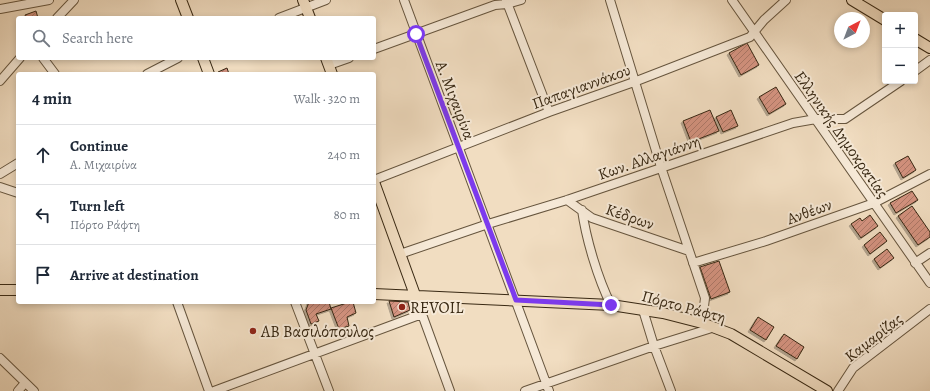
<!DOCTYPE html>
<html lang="en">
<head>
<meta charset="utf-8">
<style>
	:root { --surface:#fff; --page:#f6f6f7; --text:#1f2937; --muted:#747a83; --line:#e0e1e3 }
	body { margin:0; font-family:Alegreya,serif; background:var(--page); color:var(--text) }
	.controls { position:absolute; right:12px; top:12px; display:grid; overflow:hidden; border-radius:4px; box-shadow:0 2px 6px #0003 }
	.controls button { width:36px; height:36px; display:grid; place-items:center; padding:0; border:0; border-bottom:1px solid var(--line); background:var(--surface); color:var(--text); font:20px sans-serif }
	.compass { position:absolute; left:834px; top:12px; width:36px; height:36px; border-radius:50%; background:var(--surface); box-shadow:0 2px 6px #0003; rotate:42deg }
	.stop { position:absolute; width:12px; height:12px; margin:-9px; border:3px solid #7c3aed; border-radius:50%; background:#fff }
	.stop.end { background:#7c3aed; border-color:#fff; box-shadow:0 1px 4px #0008 }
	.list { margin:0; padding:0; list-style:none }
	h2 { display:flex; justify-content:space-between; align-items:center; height:52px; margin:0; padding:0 16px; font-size:17px }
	h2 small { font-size:13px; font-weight:400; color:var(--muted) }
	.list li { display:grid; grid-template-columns:26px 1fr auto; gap:12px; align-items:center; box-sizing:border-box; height:60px; padding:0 16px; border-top:1px solid var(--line) }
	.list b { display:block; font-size:15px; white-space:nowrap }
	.list p { margin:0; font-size:13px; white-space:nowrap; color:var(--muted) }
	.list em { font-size:13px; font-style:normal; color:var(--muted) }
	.icon { flex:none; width:22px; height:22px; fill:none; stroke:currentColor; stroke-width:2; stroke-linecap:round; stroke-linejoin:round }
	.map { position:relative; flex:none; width:930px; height:391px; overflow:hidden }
	.search { position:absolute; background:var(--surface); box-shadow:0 2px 6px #0003; left:16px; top:16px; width:360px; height:44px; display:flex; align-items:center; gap:10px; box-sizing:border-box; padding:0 14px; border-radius:4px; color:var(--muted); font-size:15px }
	.panel { position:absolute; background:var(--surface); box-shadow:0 2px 6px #0003; left:16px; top:72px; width:360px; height:232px; border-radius:4px }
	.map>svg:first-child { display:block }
	.building { fill:url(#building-hatch); stroke:#382813; filter:url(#shadow) }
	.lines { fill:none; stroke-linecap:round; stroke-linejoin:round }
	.minor-casing { stroke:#66553e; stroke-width:10 }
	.major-casing { stroke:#382813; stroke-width:12 }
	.minor { stroke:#f6e9d7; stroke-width:8 }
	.major { stroke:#f1ddc1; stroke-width:10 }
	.route { stroke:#7c3aed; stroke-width:5 }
	.poi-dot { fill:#8f2418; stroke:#f6e9d7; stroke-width:1.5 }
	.labels { text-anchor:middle; stroke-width:4; stroke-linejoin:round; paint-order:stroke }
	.street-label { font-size:16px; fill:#382813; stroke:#f6e9d7 }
	.poi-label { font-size:16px; fill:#382813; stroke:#f6e9d7; text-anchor:start }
</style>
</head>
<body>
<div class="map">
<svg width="930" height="391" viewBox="0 0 930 391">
	<defs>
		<pattern id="building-hatch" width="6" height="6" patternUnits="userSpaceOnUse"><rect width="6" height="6" fill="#d49380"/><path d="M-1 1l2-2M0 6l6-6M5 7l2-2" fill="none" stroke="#ad7868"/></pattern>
		<filter id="shadow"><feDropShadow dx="-2" dy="2" stdDeviation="0" flood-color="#0004"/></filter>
	</defs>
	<rect width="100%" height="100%" fill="#f1ddc1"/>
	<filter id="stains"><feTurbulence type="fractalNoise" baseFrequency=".005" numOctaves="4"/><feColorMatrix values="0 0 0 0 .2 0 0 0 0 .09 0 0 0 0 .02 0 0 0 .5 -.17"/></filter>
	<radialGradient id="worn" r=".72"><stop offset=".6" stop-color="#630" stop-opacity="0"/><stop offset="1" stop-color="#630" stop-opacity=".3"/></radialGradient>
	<path class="building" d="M36,11l2,7h-12l-1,-3z
		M747,43l12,22 -18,10 -12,-22z
		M227,68l2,6h-10l-1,-2z
		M776,87l10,17 -17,10 -10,-17z
		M710,110l9,21 -28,11 -8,-21z
		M731,110l7,16 -15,6 -7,-15z
		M908,156l8,14 -13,8 -8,-15z
		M912,191l6,9 -22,13 -6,-10z
		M912,206l18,26v5l-12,8 -20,-29z
		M870,215l8,11 -17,12 -10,-14 9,-6 2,3z
		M880,232l7,9 -17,13 -6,-9z
		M887,249l7,9 -14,10 -6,-9z
		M719,261l11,31 -19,7 -11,-32z
		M389,301l19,1 2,8 -16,7z
		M309,302h20l2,7 -15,5 3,7 -8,3 -5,-14z
		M350,302h3l3,11 -9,4 2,9 -10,3 -8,-21z
		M758,317l16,10 -8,13 -16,-10z
		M784,334l20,13 -7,12 -21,-13z"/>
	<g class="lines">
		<g class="minor-casing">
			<path id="minor" d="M404,0l145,391
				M506,0l43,112
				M610,0l51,167 44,131 -3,25
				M732,0l198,283
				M0,9l49,-9
				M57,18l17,-18
				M279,18l47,-18
				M374,49l121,-44 12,-1 14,-4
				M43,58l12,16
				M329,65l20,-7
				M915,71l15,-11
				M147,74l31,-16
				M0,81l20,-23
				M0,174l18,-11
				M374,180l175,-68 85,-30 116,-45 14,-17 22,-20
				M0,187l18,6
				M567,200l25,18 97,33
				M582,210c4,29 16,69 29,95
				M400,254l88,-30 79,-24 226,-77 23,-4h29l56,-38
				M693,263l73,-22 108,-38 56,-29
				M915,263l15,-10
				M415,295l35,96
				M177,302l32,89
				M295,302l34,89
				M643,310l11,36 17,45
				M0,358l34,33
				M18,391l7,-8
				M214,391l208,-77
				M525,391l129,-45 61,-19
				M838,391l15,-23 77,-59"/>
		</g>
		<g class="major-casing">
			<path id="major" d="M181,0l7,18
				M303,0l7,18
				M852,0l33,20
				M915,39l15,9
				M203,58l6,16
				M326,58l6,16
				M374,182l41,113
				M0,290h18
				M374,294l237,11 52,8 39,10 29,11 96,57"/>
		</g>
		<use href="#minor" class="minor"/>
		<use href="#major" class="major"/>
	</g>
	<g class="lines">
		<path class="route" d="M416,34l100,266 95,5"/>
	</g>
	<g class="poi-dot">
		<circle cx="402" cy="307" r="4"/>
		<circle cx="253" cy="331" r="4"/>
	</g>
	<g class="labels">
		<g class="street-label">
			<text transform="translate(581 86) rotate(-20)" y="6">Παπαγιαννάκου</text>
			<text transform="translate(456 100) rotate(69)" y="6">Α. Μιχαιρίνα</text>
			<text transform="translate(842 134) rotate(55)" y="6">Ελληνικής Δημοκρατίας</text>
			<text transform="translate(649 157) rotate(-19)" y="6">Κων. Αλλαγιάννη</text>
			<text transform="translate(809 211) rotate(-20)" y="6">Ανθέων</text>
			<text transform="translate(630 216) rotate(19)" y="6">Κέδρων</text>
			<text transform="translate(684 306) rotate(15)" y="6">Πόρτο Ράφτη</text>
			<text transform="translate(873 337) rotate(-38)" y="6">Καμαρίζας</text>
		</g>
		<g class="poi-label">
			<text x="410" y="313">REVOIL</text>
			<text x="261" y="337">ΑΒ Βασιλόπουλος</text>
		</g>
	</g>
	<rect width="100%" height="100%" filter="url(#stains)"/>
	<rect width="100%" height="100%" fill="url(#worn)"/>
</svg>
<div class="controls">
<button>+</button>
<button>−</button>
</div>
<svg class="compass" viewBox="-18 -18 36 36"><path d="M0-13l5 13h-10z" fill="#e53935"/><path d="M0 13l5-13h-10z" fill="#747a83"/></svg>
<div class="stop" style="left:416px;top:34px"></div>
<div class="stop end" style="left:611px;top:305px"></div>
<div class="search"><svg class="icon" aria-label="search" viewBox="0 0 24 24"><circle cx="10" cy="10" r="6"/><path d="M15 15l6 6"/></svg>Search here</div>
<section class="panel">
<h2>4 min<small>Walk · 320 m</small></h2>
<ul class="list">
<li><svg class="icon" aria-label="ahead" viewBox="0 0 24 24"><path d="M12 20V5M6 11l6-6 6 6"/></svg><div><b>Continue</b><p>Α. Μιχαιρίνα</p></div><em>240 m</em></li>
<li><svg class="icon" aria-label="left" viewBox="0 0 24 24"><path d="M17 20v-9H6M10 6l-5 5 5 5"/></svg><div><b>Turn left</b><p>Πόρτο Ράφτη</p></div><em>80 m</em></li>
<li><svg class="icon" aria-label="arrive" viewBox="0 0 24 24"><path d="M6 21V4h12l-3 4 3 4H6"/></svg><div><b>Arrive at destination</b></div></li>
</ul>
</section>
</div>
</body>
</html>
